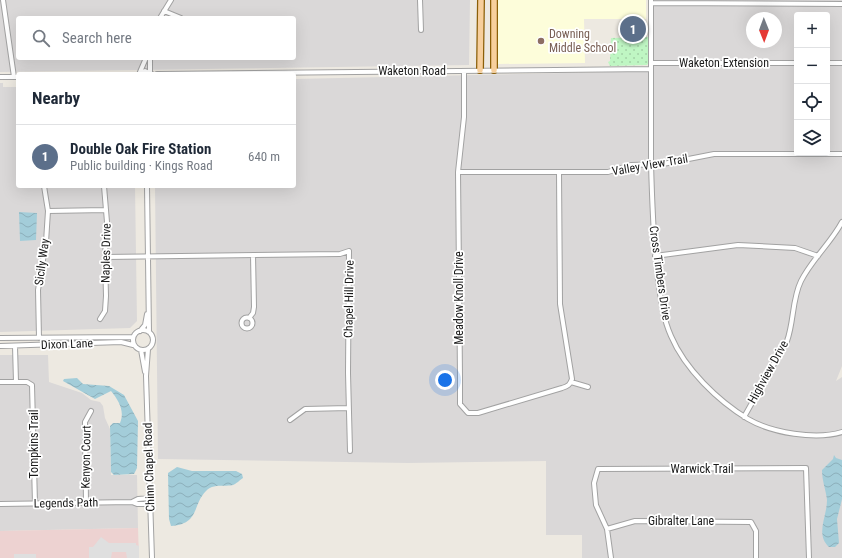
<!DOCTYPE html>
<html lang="en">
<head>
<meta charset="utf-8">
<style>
	:root { --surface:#fff; --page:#f2f2f3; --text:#1f2937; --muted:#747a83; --line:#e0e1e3; --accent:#bd0a0b }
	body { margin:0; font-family:"Roboto Condensed",sans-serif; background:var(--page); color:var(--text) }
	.controls { position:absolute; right:12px; top:12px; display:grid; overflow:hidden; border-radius:4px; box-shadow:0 4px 16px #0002 }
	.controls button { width:36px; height:36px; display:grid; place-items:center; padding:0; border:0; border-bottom:1px solid var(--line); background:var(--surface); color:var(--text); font:20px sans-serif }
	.compass { position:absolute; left:746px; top:12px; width:36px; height:36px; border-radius:50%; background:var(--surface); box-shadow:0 4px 16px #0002; rotate:179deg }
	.you { position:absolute; left:445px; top:380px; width:14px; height:14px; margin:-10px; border:3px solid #fff; border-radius:50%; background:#1a73e8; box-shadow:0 0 0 6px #1a73e833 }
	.badge { display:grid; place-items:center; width:26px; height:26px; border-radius:50%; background:var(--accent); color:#fff; font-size:13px; font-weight:700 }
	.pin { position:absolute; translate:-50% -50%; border:2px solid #fff; box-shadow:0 1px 4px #0006 }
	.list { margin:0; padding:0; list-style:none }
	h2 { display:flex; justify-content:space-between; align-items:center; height:52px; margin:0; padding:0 16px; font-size:17px }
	h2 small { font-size:13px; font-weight:400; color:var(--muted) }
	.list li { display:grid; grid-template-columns:26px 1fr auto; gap:12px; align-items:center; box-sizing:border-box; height:64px; padding:0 16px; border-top:1px solid var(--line) }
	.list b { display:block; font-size:15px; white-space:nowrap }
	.list p { margin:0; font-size:13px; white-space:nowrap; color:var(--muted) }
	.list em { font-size:13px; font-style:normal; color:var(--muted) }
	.icon { flex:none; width:22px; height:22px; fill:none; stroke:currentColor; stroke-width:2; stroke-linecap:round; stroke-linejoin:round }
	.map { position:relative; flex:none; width:842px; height:558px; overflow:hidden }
	.search { position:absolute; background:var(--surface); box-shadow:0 4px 16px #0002; left:16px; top:16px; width:280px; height:44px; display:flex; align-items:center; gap:10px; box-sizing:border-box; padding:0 14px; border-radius:4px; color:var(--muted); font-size:15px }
	.panel { position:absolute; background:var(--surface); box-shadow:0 4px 16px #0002; left:16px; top:72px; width:280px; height:116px; border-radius:4px }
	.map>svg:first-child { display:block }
	.residential { fill:#dad8d8; fill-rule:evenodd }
	.commercial { fill:#edd2d1 }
	.education { fill:#fdfdda }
	.park { fill:url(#park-dots) }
	.parking { fill:#dfdfdf }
	.water { fill:url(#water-waves) }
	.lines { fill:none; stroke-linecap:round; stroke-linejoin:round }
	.minor-casing { stroke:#a2a2a2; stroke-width:6 }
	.major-casing { stroke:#8c5f07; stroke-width:8 }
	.minor { stroke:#fff; stroke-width:4 }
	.major { stroke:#f7cf9c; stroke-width:5.5 }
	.education-dot { fill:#8d6e63; stroke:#fff; stroke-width:1.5 }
	.labels { text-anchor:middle; stroke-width:3.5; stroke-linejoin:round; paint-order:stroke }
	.education-label { font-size:12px; fill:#785e54; stroke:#fff; text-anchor:start }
	.street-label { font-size:12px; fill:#1b1b1b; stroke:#fff }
</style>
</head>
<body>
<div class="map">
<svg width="842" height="558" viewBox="0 0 842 558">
	<defs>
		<pattern id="park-dots" width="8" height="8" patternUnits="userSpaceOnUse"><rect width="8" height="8" fill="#bff6c3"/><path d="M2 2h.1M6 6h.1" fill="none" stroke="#a4d2a7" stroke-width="1.8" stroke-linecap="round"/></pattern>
		<pattern id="water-waves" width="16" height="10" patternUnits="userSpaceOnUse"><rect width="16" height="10" fill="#a3cdd9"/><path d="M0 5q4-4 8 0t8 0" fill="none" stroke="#8cafba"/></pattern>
	</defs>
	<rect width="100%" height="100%" fill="#ede9e1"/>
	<path class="residential" d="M0,0h470l-1,65 -469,7zM18,18h276v40h-276z
		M654,0h188v366l-6,15 6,-4v181h-260v-23h-36v-74l-138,2 -250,-4 -3,-273h139v-107l360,-8zM797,15h30v138h-30zM752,18h24v24h-24z
		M0,83h3v4h15v99h117l2,135 -7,7 -130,4z
		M0,355h48l1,27 33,11 9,7 9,2 3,4 2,12 5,11 1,46h26l1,53 -138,3z"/>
	<path class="commercial" d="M138,528l1,30h-139v-27z"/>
	<path class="education" d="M497,0h149v19h-62l1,44 -87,1z"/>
	<path class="park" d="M649,37v25l-2,3 -37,1 -2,-4 2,-1 1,-23z"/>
	<path class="parking" d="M101,537l8,6h27v2l3,1v12h-12l-1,-6h-14l-1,6h-22v-11h4z
		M14,554h22v4h-22z"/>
	<path class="water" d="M19,212l18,1 -1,27 -16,1z
		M77,378l6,6 26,2 15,9 14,26 -1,47 -3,6 -20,1 -3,-3 -1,-46 3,-3h7c5,-12 -1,-22 -9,-32l-16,8 -32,-18 1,-2z
		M834,455l2,3 6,2v39l-5,20 2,24 -4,4h-6c-14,-13 -2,-30 -2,-47 -1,-10 -5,-19 -5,-30l11,-11z
		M177,467l15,4h44l6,3 1,4c-3,2 -7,6 -10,7 -9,2 -20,-2 -27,6 -14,14 -6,33 -35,35l-2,-7 -1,-46z"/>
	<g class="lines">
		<g class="minor-casing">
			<path id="minor" d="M3,0l11,77
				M420,0l1,30
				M651,0c0,54 0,109 0,163 1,36 2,72 6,109 3,21 5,44 14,64 14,33 47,65 77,83 24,14 68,21 94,13
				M651,3l191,1
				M164,11l17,7
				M160,18l11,-18
				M150,58v14
				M651,63h146
				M827,63h15
				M464,71v46l-6,55 2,204v28l8,9h10l84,-25c6,-2 8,-3 10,-9l-12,-75 -1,-132
				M140,72l6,-14
				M140,73l5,-2 7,3
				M157,74l494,-5
				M0,77h18
				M458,172h150l23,-7 32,-1 51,-10h128
				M147,186l2,146
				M48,211l58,-1
				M655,256l83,-11 57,3 23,8
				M105,257l235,-3 9,-3 -1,122 2,78
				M241.5 323a5.5 5.5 0 1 1 11 0a5.5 5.5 0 1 1-11 0Z
				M249,318l4,-5 1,-6 -1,-52
				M100,319l5,-8 1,-15 -1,-39 2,-35 -3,-36
				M133 340a10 10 0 1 1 20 0a10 10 0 1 1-20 0Z
				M140,331l5,-6 2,-11
				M0,338l133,-1
				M39,338l-1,-48 8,-48 2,-31 -4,-25
				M0,346l121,-4 12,3
				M15,346l1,36
				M148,349l-2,27 6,182
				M141,350l4,22
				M0,382h27l5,3 3,119
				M571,382l17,5
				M744,417l43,-76c7,-19 5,-42 14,-60 11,-22 30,-38 41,-59
				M290,420l15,-11 44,-1
				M132,502l6,-3 13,-1
				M86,503l-1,-81 6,-11
				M0,504l132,-2 5,2h14
				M607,529l28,-8 116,1 5,9v27
				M611,558l-4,-29 -11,-24 -2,-22 4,-14 208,-1 3,90"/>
		</g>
		<g class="major-casing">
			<path id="major" d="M494,0v70
				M480,70l1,-70"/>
		</g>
		<use href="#minor" class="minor"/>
		<use href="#major" class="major"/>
	</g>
	<circle class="education-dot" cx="541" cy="41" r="4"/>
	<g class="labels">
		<g class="education-label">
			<text x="549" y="38">Downing<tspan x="549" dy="14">Middle School</tspan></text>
		</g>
		<g class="street-label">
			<text x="724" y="67">Waketon Extension</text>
			<text x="412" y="75">Waketon Road</text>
			<text transform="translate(650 165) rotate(-10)" y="4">Valley View Trail</text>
			<text transform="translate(106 253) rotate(-89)" y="4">Naples Drive</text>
			<text transform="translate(42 262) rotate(-82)" y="4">Sicily Way</text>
			<text transform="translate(660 273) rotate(82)" y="4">Cross Timbers Drive</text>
			<text transform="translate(459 298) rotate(-90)" y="4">Meadow Knoll Drive</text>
			<text transform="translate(349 299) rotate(-89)" y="4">Chapel Hill Drive</text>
			<text transform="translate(67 344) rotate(-2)" y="4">Dixon Lane</text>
			<text transform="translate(768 372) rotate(-61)" y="4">Highview Drive</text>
			<text transform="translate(34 444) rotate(-90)" y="4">Tompkins Trail</text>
			<text transform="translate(86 457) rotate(-89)" y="4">Kenyon Court</text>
			<text transform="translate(149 467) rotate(-92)" y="4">Chinn Chapel Road</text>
			<text x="702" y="473">Warwick Trail</text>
			<text transform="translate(66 503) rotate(-1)" y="4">Legends Path</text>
			<text x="681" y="525">Gibralter Lane</text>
		</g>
	</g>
</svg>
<div class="controls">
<button>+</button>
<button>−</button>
<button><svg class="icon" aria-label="locate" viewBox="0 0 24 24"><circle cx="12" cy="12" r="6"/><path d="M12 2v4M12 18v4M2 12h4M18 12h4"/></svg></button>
<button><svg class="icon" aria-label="layers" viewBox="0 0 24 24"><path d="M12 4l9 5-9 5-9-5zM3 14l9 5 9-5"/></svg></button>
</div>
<svg class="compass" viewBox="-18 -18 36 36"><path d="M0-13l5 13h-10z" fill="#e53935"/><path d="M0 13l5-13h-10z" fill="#747a83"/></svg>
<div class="you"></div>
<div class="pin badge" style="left:633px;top:29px;background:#5c6f8a">1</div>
<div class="search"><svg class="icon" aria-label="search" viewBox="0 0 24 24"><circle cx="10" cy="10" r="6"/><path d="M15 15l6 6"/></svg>Search here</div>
<section class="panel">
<h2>Nearby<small></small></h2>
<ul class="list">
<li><span class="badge" style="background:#5c6f8a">1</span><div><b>Double Oak Fire Station</b><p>Public building · Kings Road</p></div><em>640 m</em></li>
</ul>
</section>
</div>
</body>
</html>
